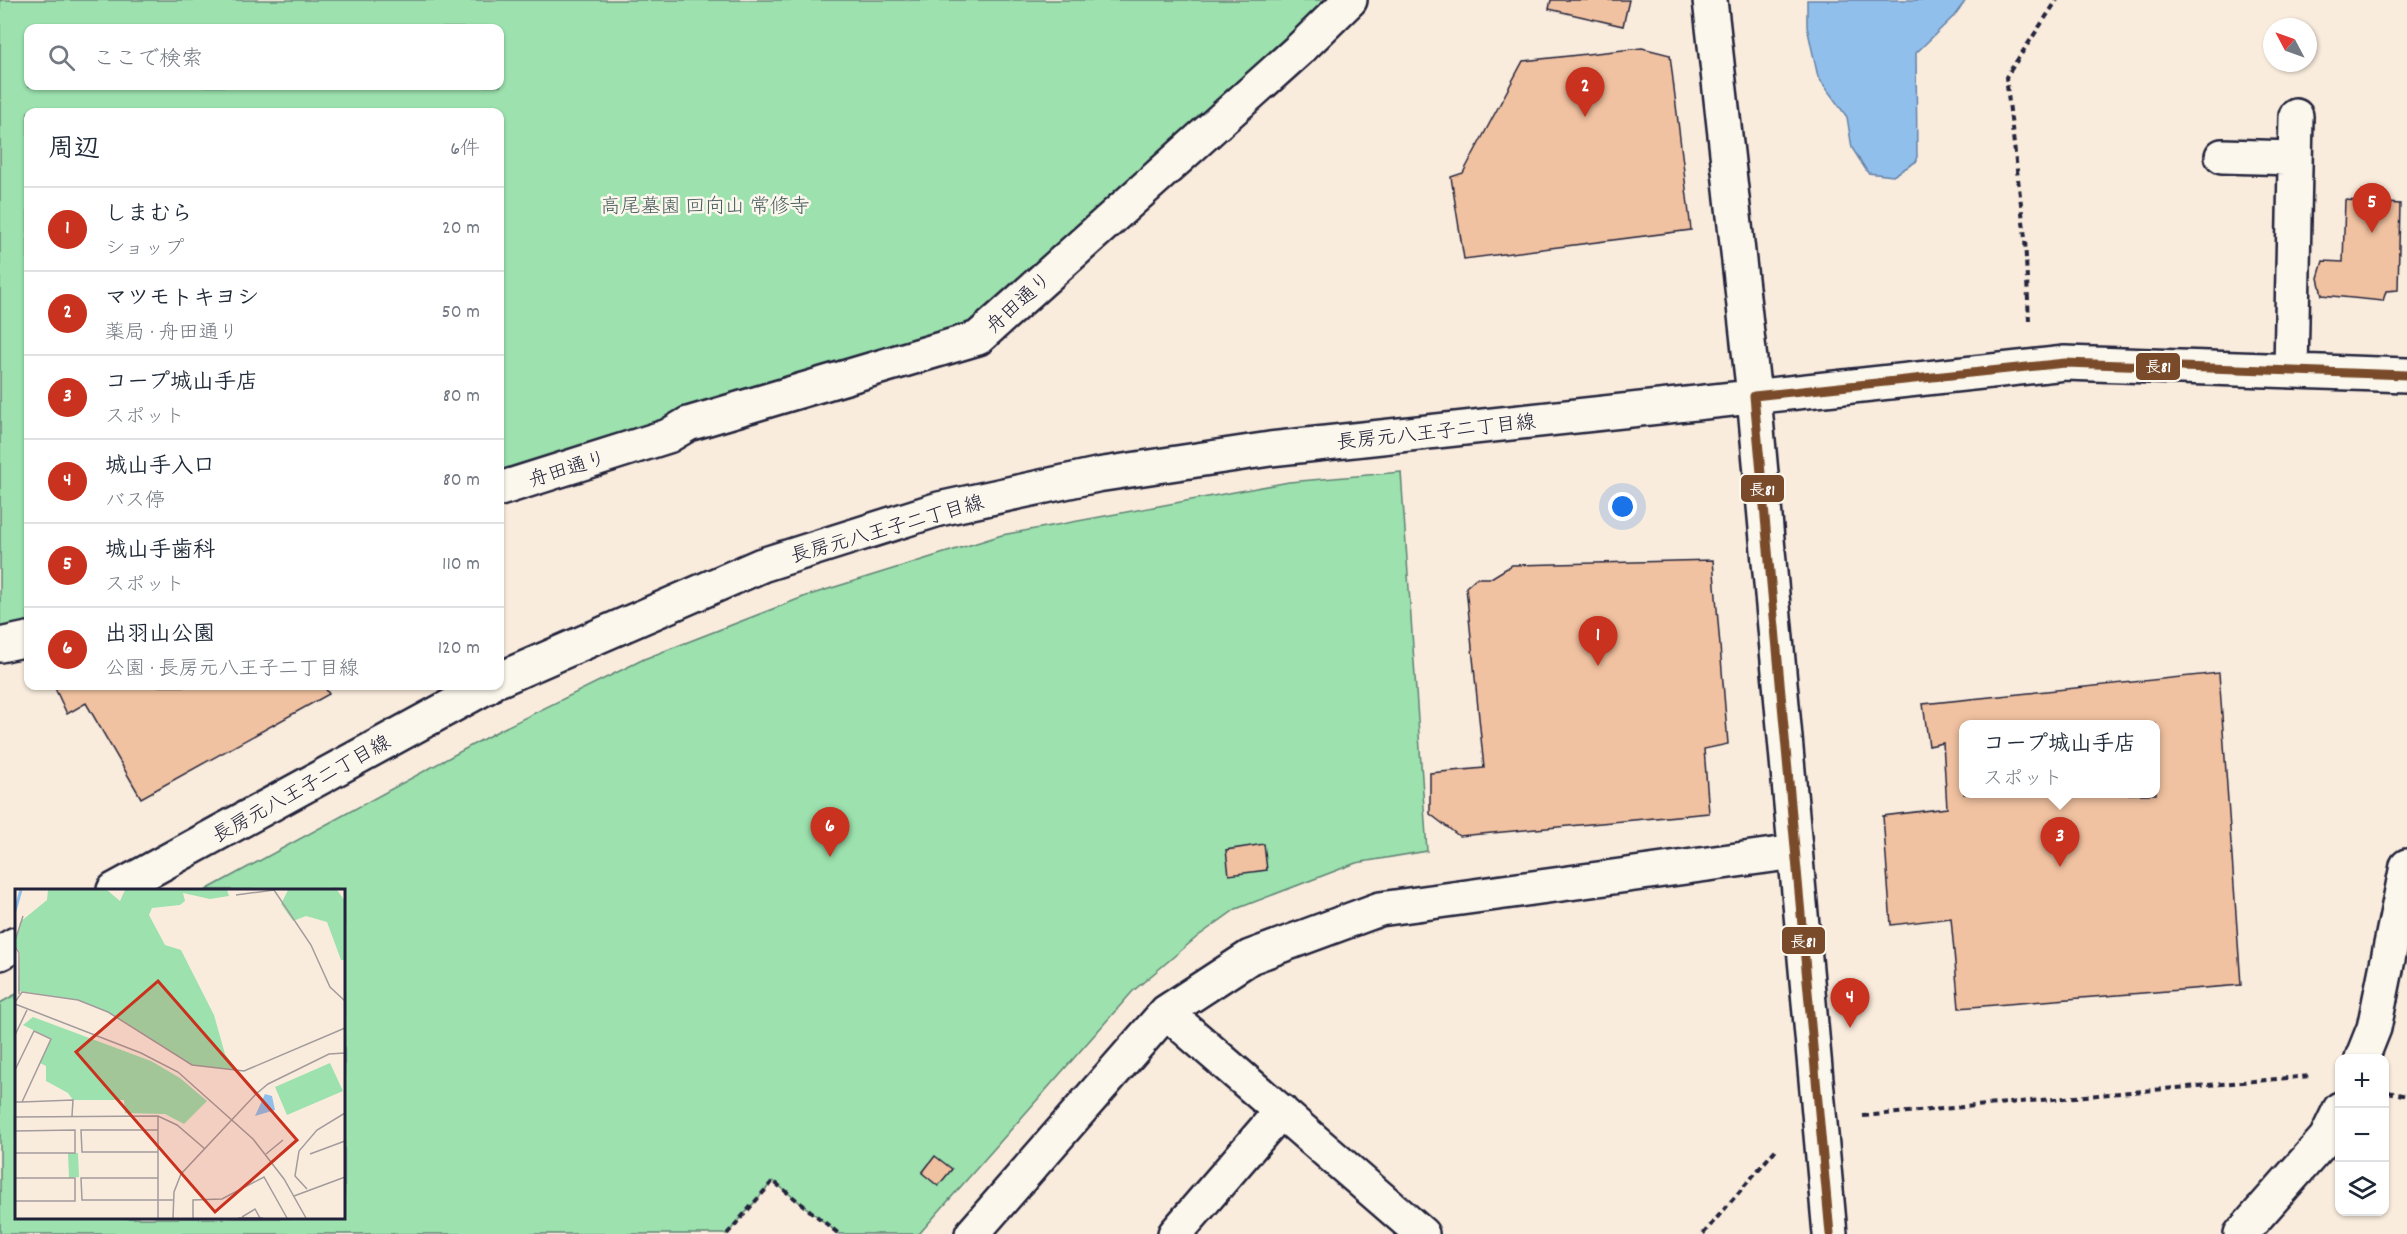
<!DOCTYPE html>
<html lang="ja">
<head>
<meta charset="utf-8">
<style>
	:root { --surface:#fff; --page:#f6f6f7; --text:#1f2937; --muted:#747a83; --line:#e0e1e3; --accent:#c8321e }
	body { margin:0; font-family:Dekko,"Klee One",sans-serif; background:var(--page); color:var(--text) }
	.controls { position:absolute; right:18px; bottom:18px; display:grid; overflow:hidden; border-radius:12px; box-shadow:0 2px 4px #0004 }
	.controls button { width:54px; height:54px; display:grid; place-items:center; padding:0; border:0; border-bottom:2px solid var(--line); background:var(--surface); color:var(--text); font:30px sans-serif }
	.compass { position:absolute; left:2263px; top:18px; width:54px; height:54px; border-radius:50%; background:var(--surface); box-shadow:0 2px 4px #0004; rotate:311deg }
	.you { position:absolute; left:1623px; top:507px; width:21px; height:21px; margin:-15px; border:4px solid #fff; border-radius:50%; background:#1a73e8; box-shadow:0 0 0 9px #1a73e833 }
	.badge { display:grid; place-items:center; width:39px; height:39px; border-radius:50%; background:var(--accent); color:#fff; font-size:20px; font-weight:700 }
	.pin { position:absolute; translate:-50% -50px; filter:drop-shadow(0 2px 3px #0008) }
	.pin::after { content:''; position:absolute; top:32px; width:21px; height:18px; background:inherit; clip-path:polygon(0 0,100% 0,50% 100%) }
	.popup { position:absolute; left:1959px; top:720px; width:201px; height:78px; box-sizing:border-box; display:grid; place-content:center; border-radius:12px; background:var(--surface); filter:drop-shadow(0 2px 4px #0005); font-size:20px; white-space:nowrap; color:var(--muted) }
	.popup b { font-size:22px; color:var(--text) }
	.popup::after { content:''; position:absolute; left:50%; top:100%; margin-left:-12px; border:12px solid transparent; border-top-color:var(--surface) }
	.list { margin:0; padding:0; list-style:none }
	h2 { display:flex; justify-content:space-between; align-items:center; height:78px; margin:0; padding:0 24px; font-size:26px }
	h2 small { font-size:20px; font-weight:400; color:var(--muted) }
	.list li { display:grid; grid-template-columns:39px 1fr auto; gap:18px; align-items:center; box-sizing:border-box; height:84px; padding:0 24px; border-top:2px solid var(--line) }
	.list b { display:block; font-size:22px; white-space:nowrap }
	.list p { margin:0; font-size:20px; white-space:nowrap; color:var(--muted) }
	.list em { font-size:20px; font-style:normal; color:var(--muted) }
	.icon { flex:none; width:33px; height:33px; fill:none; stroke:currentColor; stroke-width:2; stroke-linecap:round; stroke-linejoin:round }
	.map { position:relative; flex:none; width:2407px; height:1234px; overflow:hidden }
	.search { position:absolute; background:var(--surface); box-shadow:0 2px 4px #0004; left:24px; top:24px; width:480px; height:66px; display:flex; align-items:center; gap:15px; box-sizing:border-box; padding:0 21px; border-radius:12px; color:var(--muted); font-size:22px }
	.panel { position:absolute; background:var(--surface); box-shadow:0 2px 4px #0004; left:24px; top:108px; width:480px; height:582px; border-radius:12px }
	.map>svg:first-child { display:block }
	.green { fill:#9ce1ae; stroke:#5f8274; stroke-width:1.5; fill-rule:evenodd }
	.water { fill:#91bfeb; stroke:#6580a5; stroke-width:1.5 }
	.building { fill:#f1c2a1; stroke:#22223b; stroke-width:1.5; fill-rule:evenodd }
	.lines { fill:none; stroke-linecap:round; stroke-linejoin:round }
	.minor-casing { stroke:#22223b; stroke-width:38 }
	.path { stroke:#22223b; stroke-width:4; stroke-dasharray:6 4.5; stroke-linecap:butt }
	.minor { stroke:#fbf7ec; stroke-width:33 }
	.bus-1-casing { stroke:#fbf7ec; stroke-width:14 }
	.bus-1 { stroke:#7a4b2a; stroke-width:9 }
	.labels { text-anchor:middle; stroke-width:5; stroke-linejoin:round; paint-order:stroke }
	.park-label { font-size:20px; fill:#475b5e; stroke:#fbf7ec }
	.street-label { font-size:20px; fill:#22223b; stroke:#fbf7ec }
	.inset-river { fill:none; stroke:#91bfeb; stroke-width:3 }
	.inset-road { fill:none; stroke:#a39b9c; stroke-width:1.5 }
	.view { fill:#c8321e; fill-opacity:0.15; stroke:#c8321e; stroke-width:3 }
	.inset-edge { fill:none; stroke:#22223b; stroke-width:3 }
	.line-badge { stroke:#fbf7ec; stroke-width:2 }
	.badge-label { font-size:16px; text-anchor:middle; font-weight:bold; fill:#fff }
</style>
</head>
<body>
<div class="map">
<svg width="2407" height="1234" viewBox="0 0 2407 1234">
	<rect width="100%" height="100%" fill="#f9ecdd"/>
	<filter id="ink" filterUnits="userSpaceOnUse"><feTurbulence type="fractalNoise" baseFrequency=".0167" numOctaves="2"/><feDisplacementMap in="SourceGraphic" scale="12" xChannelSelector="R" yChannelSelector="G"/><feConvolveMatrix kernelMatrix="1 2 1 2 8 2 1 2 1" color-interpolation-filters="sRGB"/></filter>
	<g filter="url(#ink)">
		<path class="green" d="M0,0h1350l-372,338 -478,151v-377h-472v527l-28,6zM28,28h472v58h-472z
			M1401,472l26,379 -71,12 -120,46 -39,28 -64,54 -214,243h-80l-66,-53 -46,53h-727v-231l16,-9v224h328v-328h-138l292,-159 146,-72 162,-63 196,-61 287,-53z"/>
		<path class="water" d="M1807,0h159l-12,16 -38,37 1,108 -24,15 -25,-3 -16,-25 -5,-31 -29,-40 -11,-50z"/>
		<path class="building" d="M1551,0h78l-6,26 -74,-17z
			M1642,48l28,7 21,175 -227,29 -13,-82 12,-4 60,-112z
			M2345,200l55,4 -2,86 -12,1 -3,10 -61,-6 -4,-17 5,-17 20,1z
			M1713,560l15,184 -24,5 5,64 -250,23 -29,-22v-41l54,-5 -18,-181 10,-9h15l21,-13z
			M2219,673l22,312 -282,23 -8,-90 -60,7 -8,-109 64,-8 -4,-65 -14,3 -6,-42zM1964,724h192v70h-192z
			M54,686h270l5,8 -188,104 -55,-95 -19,11z
			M1264,844l3,26 -38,5 -3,-25z
			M935,1156l17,13 -14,17 -16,-13z"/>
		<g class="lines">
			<g class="minor-casing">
				<path id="minor" d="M1710,0l44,396 76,838
					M2222,156l73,2
					M2291,371l5,-255
					M500,489l168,-53 20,-12 290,-86 323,-290 49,-48
					M0,645l28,-6
					M500,679l262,-114 177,-56 158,-34 173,-26 795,-86 342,12
					M114,890l374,-204
					M0,953l16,-9
					M1166,1012l256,222
					M2362,1058l12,-30 33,-162
					M972,1234l194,-222 84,-55 130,-48 415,-57
					M1175,1234l106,-123
					M2241,1234l85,-96 14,-29"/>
			</g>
			<path class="path" d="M2029,321l-4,-83 -19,-161 51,-77
				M2388,1092l19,4
				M1863,1116l447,-40
				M727,1234l46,-53 66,53
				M1703,1234l74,-86"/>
			<use href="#minor" class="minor"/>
			<g class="bus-1-casing">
				<path id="bus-1" d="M1830,1234l-76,-838 311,-33 342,12"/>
			</g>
			<use href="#bus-1" class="bus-1"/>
		</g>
	</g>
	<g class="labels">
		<g class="park-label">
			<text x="705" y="212">高尾墓園 回向山 常修寺</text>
		</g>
		<g class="street-label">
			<text transform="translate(1018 302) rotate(-42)" y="7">舟田通り</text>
			<text transform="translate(1436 431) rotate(-6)" y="7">長房元八王子二丁目線</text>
			<text transform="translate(567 468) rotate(-17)" y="7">舟田通り</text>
			<text transform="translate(887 528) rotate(-16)" y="7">長房元八王子二丁目線</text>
			<text transform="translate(301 788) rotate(-29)" y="7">長房元八王子二丁目線</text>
		</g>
	</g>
	<g transform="translate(15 889)">
		<rect width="330" height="330" fill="#f9ecdd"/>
		<path d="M33,1h59l13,11 5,-11h102l2,6 -19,3 -27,-6 2,8 -5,4 -28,3 -3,7 16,30 16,5 33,65 11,39 12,16 -45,-5 -84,-53 -30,-12 -60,-9 2,-38 -5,-9 5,-22 27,-22zM273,1h49l8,11v59h-4l-14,-38 -21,-6 -13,5 -12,-17zM18,128l118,44 29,17 27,23 -23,23 -19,-10 -40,-1 -1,-13h-51l-5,-7 -22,-12v-15l-6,-3 11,-24 -28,-14zM315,174l13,28 -56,24 -12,-28zM53,264h10l1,24 -10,1z" fill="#9ce1ae"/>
		<path d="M250,205l7,2 3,14 -20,6z" fill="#91bfeb"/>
		<path class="inset-river" d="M0,22l6,-21"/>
		<path class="inset-road" d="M259,1l37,55 19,42 15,14M221,6l38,-5M0,52l8,-25M0,57l4,7v41M0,113l7,-10 56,8 30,12 84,53 52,6 101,-43M0,115l126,49 37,19 75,67 31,40 22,39M0,146l12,-25M0,181l19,-39 17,8 -29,63h-7M7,213l51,-2 -1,16M0,228l143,-1 19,9 28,24M143,241h-77l1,22h76M0,242l60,-1v23h-60M251,265l17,-14M295,265l35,-13M0,289h60v23h-60M143,289h-77l1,22h92M292,300l-12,-13 4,-25 18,-21 28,-17M279,307l51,-19M227,328l13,-8 5,9M143,329v-102M158,329l1,-26 7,-18 75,-80 12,-10 61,-30 16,-1M178,329v-18l29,-1 42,-22 23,41M223,329h25"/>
		<path class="view" d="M143,92l139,159 -82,72 -139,-160z"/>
		<rect width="330" height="330" class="inset-edge"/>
	</g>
	<g class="line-badge">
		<rect x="2135" y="352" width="46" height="29" rx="6" fill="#7a4b2a"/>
		<rect x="1740" y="474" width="45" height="29" rx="6" fill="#7a4b2a"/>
		<rect x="1781" y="926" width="45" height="29" rx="6" fill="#7a4b2a"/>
	</g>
	<g class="badge-label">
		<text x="2158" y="372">長81</text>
		<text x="1762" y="495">長81</text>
		<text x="1803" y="947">長81</text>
	</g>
</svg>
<div class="controls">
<button>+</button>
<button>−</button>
<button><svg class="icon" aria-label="layers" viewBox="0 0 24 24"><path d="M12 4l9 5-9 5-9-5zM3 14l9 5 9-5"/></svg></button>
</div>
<svg class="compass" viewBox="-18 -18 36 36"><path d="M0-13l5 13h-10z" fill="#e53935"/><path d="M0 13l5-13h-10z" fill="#747a83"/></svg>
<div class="you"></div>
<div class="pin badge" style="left:1598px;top:666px">1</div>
<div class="pin badge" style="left:1585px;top:117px">2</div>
<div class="pin badge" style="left:2060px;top:867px">3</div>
<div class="popup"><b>コープ城山手店</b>スポット</div>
<div class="pin badge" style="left:1850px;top:1028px">4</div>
<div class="pin badge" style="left:2372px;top:233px">5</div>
<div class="pin badge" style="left:830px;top:857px">6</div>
<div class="search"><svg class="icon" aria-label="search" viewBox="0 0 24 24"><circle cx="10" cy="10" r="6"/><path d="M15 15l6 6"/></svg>ここで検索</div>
<section class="panel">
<h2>周辺<small>6件</small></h2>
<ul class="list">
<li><span class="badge">1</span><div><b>しまむら</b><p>ショップ</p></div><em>20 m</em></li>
<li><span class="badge">2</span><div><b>マツモトキヨシ</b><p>薬局 · 舟田通り</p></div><em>50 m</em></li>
<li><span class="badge">3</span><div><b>コープ城山手店</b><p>スポット</p></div><em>80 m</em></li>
<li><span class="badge">4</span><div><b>城山手入口</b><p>バス停</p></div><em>80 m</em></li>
<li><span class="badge">5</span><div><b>城山手歯科</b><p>スポット</p></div><em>110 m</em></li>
<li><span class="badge">6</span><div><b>出羽山公園</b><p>公園 · 長房元八王子二丁目線</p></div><em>120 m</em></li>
</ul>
</section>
</div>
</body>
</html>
